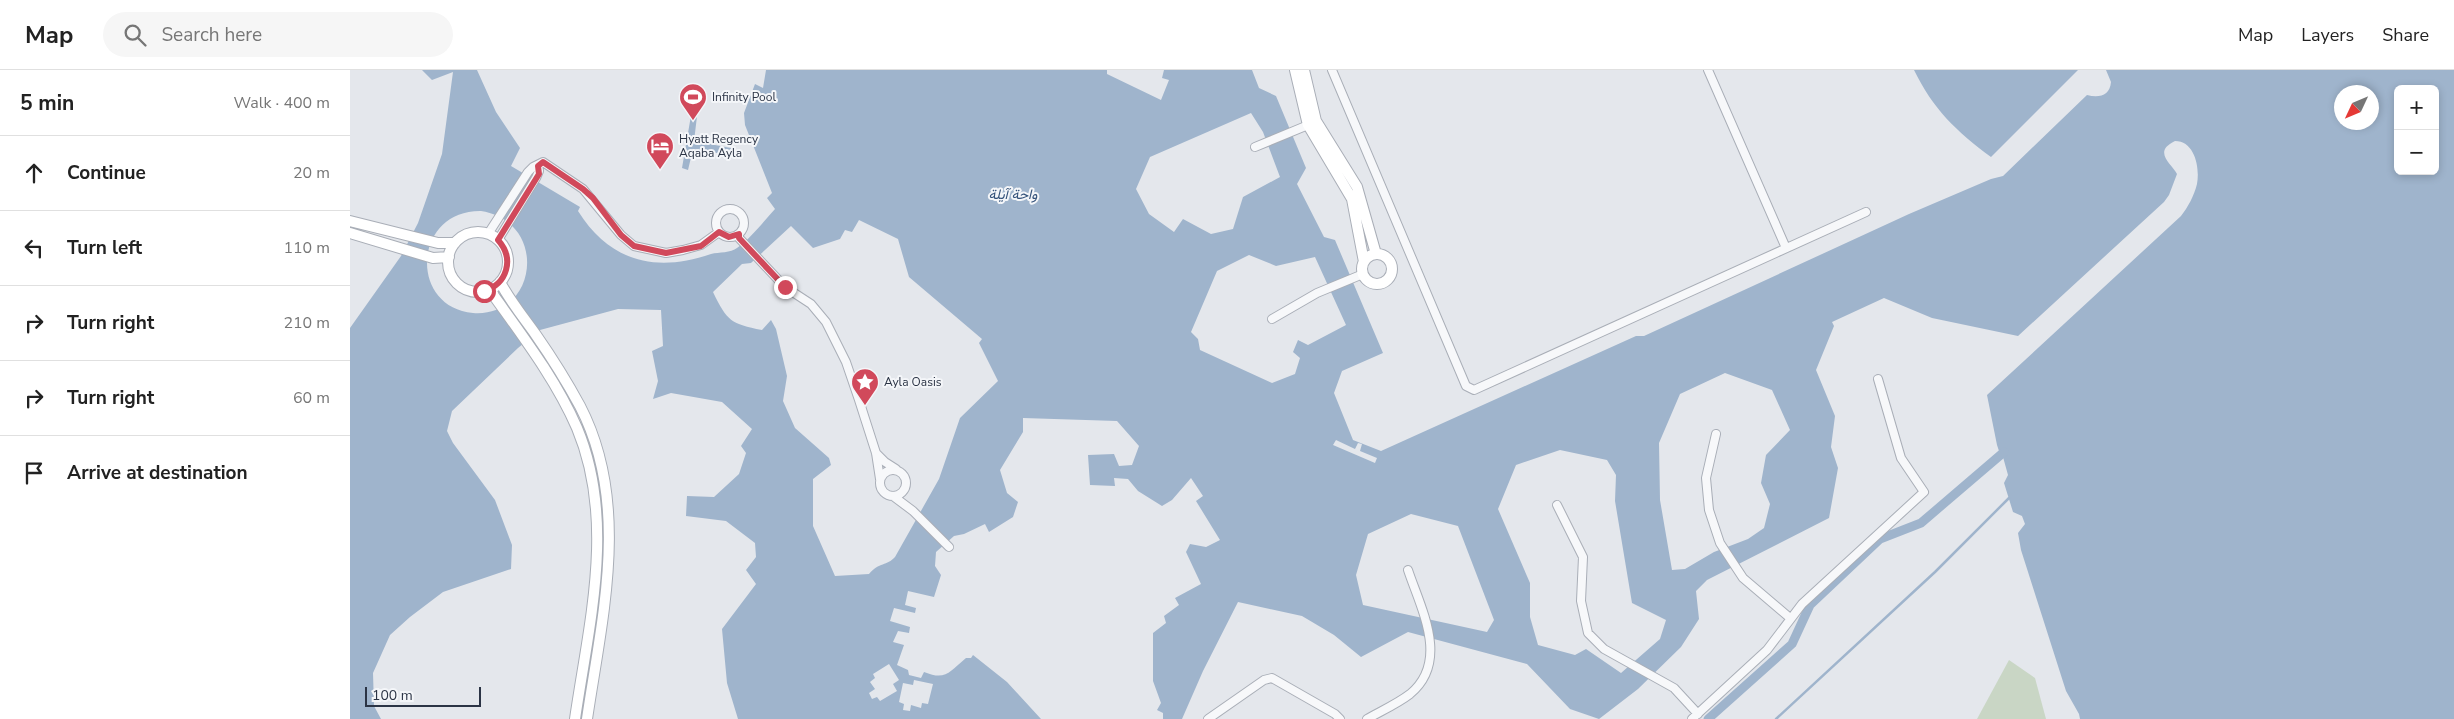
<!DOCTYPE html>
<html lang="en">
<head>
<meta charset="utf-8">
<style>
	:root { --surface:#fff; --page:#f6f6f6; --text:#222; --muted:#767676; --line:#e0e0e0 }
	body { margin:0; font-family:"Nunito Sans",Vazirmatn,sans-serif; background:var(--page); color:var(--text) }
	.controls { position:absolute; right:15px; top:15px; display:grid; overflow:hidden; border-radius:8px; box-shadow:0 2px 8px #0003 }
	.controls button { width:45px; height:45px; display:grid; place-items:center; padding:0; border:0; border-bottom:1px solid var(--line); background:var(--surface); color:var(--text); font:25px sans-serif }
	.compass { position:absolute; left:1984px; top:15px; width:45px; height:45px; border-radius:50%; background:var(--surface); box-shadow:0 2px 8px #0003; rotate:226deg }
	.scale { position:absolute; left:15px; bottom:12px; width:116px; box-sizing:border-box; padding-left:5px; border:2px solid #2b3445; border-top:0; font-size:14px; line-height:18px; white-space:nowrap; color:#2b3445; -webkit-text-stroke:4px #f4f6f9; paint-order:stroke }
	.stop { position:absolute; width:15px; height:15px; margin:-11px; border:4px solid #d1495b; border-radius:50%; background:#fff }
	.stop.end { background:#d1495b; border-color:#fff; box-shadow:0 1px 5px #0008 }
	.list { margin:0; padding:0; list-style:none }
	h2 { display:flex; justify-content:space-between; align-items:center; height:65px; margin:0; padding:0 20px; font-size:21px }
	h2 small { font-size:16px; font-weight:400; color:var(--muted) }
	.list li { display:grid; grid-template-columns:32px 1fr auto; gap:15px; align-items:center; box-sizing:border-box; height:75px; padding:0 20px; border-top:1px solid var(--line) }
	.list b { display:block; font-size:19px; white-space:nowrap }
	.list em { font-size:16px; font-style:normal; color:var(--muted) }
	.icon { flex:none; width:28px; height:28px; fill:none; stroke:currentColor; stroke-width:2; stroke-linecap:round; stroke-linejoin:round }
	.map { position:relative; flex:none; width:2104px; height:649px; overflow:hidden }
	header { display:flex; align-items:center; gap:30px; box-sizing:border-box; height:70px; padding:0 25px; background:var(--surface); border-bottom:1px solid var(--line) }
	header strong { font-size:24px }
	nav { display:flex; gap:28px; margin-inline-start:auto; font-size:18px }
	.search { width:350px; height:45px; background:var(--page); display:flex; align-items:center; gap:12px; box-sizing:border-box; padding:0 18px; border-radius:28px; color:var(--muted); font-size:19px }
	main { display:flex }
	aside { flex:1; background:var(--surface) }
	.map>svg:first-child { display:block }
	.green { fill:#c9d6c5 }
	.water { fill:#9fb4cc; fill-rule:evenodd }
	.pier { fill:#e4e7ec }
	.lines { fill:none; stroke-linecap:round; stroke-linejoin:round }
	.stream { stroke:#9fb4cc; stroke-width:2.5 }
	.canal { stroke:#9fb4cc; stroke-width:9 }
	.street-casing { stroke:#a9aeb7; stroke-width:10 }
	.secondary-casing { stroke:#a9aeb7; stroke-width:12 }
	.street { stroke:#f7f8fa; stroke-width:8 }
	.secondary { stroke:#fff; stroke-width:10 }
	.route { stroke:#d1495b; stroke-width:6 }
	.labels { text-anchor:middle; stroke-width:4; stroke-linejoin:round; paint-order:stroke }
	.poi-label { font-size:12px; fill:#2b3445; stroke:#f4f6f9; text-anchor:start }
	.water-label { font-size:14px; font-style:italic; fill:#34527a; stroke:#f4f6f9 }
</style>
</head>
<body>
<header>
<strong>Map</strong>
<div class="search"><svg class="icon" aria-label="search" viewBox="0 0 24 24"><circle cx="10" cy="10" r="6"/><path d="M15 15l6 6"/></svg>Search here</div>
<nav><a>Map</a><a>Layers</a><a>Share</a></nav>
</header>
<main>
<aside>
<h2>5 min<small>Walk · 400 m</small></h2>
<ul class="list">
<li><svg class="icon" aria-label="ahead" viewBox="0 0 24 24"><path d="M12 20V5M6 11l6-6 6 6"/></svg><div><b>Continue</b></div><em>20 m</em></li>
<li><svg class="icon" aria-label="left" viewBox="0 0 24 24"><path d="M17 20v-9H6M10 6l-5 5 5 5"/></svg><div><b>Turn left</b></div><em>110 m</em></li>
<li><svg class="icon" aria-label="right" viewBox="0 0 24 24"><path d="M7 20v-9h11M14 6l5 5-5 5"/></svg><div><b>Turn right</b></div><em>210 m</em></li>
<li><svg class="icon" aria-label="right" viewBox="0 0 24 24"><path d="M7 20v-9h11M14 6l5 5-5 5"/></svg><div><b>Turn right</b></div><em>60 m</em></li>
<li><svg class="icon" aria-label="arrive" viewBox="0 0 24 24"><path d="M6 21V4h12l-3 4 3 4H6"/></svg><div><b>Arrive at destination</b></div></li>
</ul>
</aside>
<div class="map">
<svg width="2104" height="649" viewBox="0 0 2104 649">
	<rect width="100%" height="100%" fill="#e4e7ec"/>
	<path class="green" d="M1659,590l26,18 11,41h-69z"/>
	<path class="water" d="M72,0h55l19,42 24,36 -9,18 69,41 -2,4c32,51 78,62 133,43 8,-2 20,-1 26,-6 14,-10 26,-26 38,-39l-8,-11 5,-5 -27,-68 -1,-12 11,-29 8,4 3,-18h341v4l54,26 8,-20 -7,-2 2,-8h88l7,18 17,8 30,72 -9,16 27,53 11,3 48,113 -41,18 -8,22 19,47 28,11 255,-115h8l265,-122 82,-35 12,-3 84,-81c12,3 23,1 24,-13l-5,-12h348v649h-374l-1,-5 -13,-23 -45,-141 -3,-17 7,-9 -3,-8 -9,-4 -9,-29 4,-8 -5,-18 2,-3 -2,-5 -4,2 -2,-6 -10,-50 194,-179c7,-9 13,-20 16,-32 3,-16 -2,-43 -22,-43 -23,11 -3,23 2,33l-8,21 -5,7 -146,134 -86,-18 -48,-20 -52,24 2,4 -18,44 19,46 -4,31 7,21 -9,50 -122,62 -11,11 3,28 -18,28 -43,42 -39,30 -29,-10 -43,-45 -119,-32 -47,25 -27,-22 -32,-19 -64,-14 -35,69 -21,48h-19v-6l-6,-3 4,-7 -8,-22v-48l13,-10 -2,-7 15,-11 -4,-7 26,-14 -15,-32 4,-8 16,3 14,-7 -24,-39 7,-5 -12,-18 -19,22 -10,6 -24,-15 -10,-12 -14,-1 1,8 -25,-1 -2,-30 26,-1 5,12 13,-1 7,-19 -22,-25 -94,-3v14l-23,38 7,23 11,9 -5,15 -24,15 -4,-8 -21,10 -10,2 -18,16 -1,14 6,9 -7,22 -26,-6 -3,14 11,3 -1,5 -21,-5 -4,13 20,6 -1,6 -11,-2 -5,11 11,3 -7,20 11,5 1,5 12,3 3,-6c22,9 25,0 42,-14h5l2,-3 34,27 34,37h-303l-11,-36 -5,-54 34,-45 -10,-14 10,-13 -1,-14 -29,-22 -40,-5 1,-20 27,1 25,-23 7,-21 -5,-7 11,-17 -30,-27 -51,-9 -18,6 5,-18 -6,-30 11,-5 -2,-36 -43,-1 -78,21 -22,18 -66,63 -5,20 6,12 42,57 17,45 -1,24 -68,23 -33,25 -20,18 -17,38 1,33 7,13h-31v-391l51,-72 17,-33 24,-69 11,-82 -21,8zM2048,19h37v82h-37zM1992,22h30v30h-30zM901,43l12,19 17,45 -37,20 -10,32 -22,5 -28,-15 -9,13 -25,-18 -13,-25 14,-32zM131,141c68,11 57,107 -8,102 -65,-6 -60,-103 8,-102zM509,150l39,19 11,38 73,62 -3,4 19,38 -38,37 -21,61 -44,78c-8,9 -16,5 -26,17l-34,2 -22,-50v-47l18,-14 -2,-7 -34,-30 -12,-27 4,-25 -11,-47 -5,-9 -9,10c-31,-6 -35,-9 -49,-38l29,-28 9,-1 40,-37 22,22 27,-9 5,-9 7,2zM899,185l27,11 39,-9 31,68 -38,20 -10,-5 -5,12 7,6 -5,16 -23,9 -72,-33 -2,-11 -7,-7 26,-61zM1375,303l47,17 18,40 -24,25 -5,28 9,21 -6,24 -16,11 -34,13 -29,17 -13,1 -12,-70 -1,-57 21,-49zM1210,380l47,10 9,15 -1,26 17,102 34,17 -6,19 -39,34 -35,-24 -11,6 -37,-10 -8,-28v-34l-32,-74 18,-44zM1061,444l47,12 36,94 -7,12 -124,-27 -7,-30 12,-41zM539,594l10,16 -6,4 4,7 -17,10 -3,-4 -5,2 -3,-6 6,-4 -5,-7 5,-4 -2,-4zM564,610l19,4 -5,20 -6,-1 -1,5 -10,-3 -1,6 -7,-1 1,-6 -5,-2 4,-19 10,2z
		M1564,0h164l-87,87c-35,-26 -58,-48 -77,-87z
		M344,28l5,2 -5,41 42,8 -1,7 -42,-7 -5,21 -6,-2z"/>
	<path class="pier" d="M986,370l19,9 3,-6 4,1 -2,7 17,7 -2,5 -42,-18z"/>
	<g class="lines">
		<path class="stream" d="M1426,649l159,-147 74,-74"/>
		<path class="canal" d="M1358,649l84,-75 18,-39 70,-66 41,-16 83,-71"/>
		<g class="street-casing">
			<path id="street" d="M982,0l134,316 8,4 392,-178
				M1358,0l78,178
				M905,77l58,-24
				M366 153a14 14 0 1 1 28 0a14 14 0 1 1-28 0Z
				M138,164l40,-62 5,-5 10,-5 40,27 38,46 13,11 32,7 17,-3 18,-5 18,-13
				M389,164v4l46,49 26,17 15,18 20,40 13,38 17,53 4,26
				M148,170l38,-62 3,-7 -1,-6
				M922,249l45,-26 46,-19
				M1366,364l-10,44 3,32 11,33 23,35 47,40
				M526,383l9,9 11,7
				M530 413a13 13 0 1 1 26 0a13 13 0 1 1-26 0Z
				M543,426l20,15 36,36
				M1207,435l26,52 -2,44 7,32 16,16 70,39 24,26
				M858,649l56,-39 8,-2 63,36 5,5
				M1017,649c14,-8 30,-15 43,-25 40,-33 11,-85 -2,-124
				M1342,649l75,-69 35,-46 122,-112 -23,-34 -23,-79"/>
		</g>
		<g class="secondary-casing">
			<path id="secondary" d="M945,0l13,55 44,74 12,63
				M954,0l12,51 41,66 19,67
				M0,151l88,22h17
				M98 192a30 30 0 1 1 60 0a30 30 0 1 1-60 0Z
				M0,163l83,25 16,-1
				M1012 199a15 15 0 1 1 30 0a15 15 0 1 1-30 0Z
				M150,212c10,19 24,36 36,53 16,23 31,47 44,71 51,98 22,211 7,313
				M141,219l3,7c30,42 62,84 83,132 39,93 12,195 -2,291"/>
		</g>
		<use href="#street" class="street"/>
		<use href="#secondary" class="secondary"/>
	</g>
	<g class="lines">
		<path class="route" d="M134,221c23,-7 31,-32 14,-51l41,-66 -1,-8 5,-4 40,27 10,9 28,37 13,11 32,7 35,-7 18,-14 10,5 10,-3v4l46,49"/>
	</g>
	<defs>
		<g id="stadium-pin" transform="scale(1.4375)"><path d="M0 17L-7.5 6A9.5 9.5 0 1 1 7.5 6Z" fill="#d1495b" stroke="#f4f6f9"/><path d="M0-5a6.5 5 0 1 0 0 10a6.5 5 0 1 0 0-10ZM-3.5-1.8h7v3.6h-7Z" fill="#fff"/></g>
		<g id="hotel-pin" transform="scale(1.4375)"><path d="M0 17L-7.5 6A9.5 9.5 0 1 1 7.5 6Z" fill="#d1495b" stroke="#f4f6f9"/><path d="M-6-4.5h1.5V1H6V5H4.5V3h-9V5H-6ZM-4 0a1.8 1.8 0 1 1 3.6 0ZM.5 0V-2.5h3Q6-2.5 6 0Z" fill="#fff"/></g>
		<g id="sight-pin" transform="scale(1.4375)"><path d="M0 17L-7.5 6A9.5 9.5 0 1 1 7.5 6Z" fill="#d1495b" stroke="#f4f6f9"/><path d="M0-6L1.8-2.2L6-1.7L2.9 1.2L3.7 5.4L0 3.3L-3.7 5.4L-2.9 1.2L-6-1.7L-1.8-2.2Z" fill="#fff"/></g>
	</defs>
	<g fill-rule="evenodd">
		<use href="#stadium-pin" x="343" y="27"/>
		<use href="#hotel-pin" x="310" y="76"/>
		<use href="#sight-pin" x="515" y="312"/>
	</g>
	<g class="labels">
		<g class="poi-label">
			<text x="362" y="31">Infinity Pool</text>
			<text x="329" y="73">Hyatt Regency<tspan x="329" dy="14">Aqaba Ayla</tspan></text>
			<text x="534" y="316">Ayla Oasis</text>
		</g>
		<g class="water-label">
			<text x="663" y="129">واحة آيلة</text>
		</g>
	</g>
</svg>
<div class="controls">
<button>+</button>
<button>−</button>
</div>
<svg class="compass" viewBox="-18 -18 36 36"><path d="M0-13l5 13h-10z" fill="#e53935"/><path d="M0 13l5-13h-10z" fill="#767676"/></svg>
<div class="scale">100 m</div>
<div class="stop" style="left:134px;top:221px"></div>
<div class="stop end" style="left:435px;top:217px"></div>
</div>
</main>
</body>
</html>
